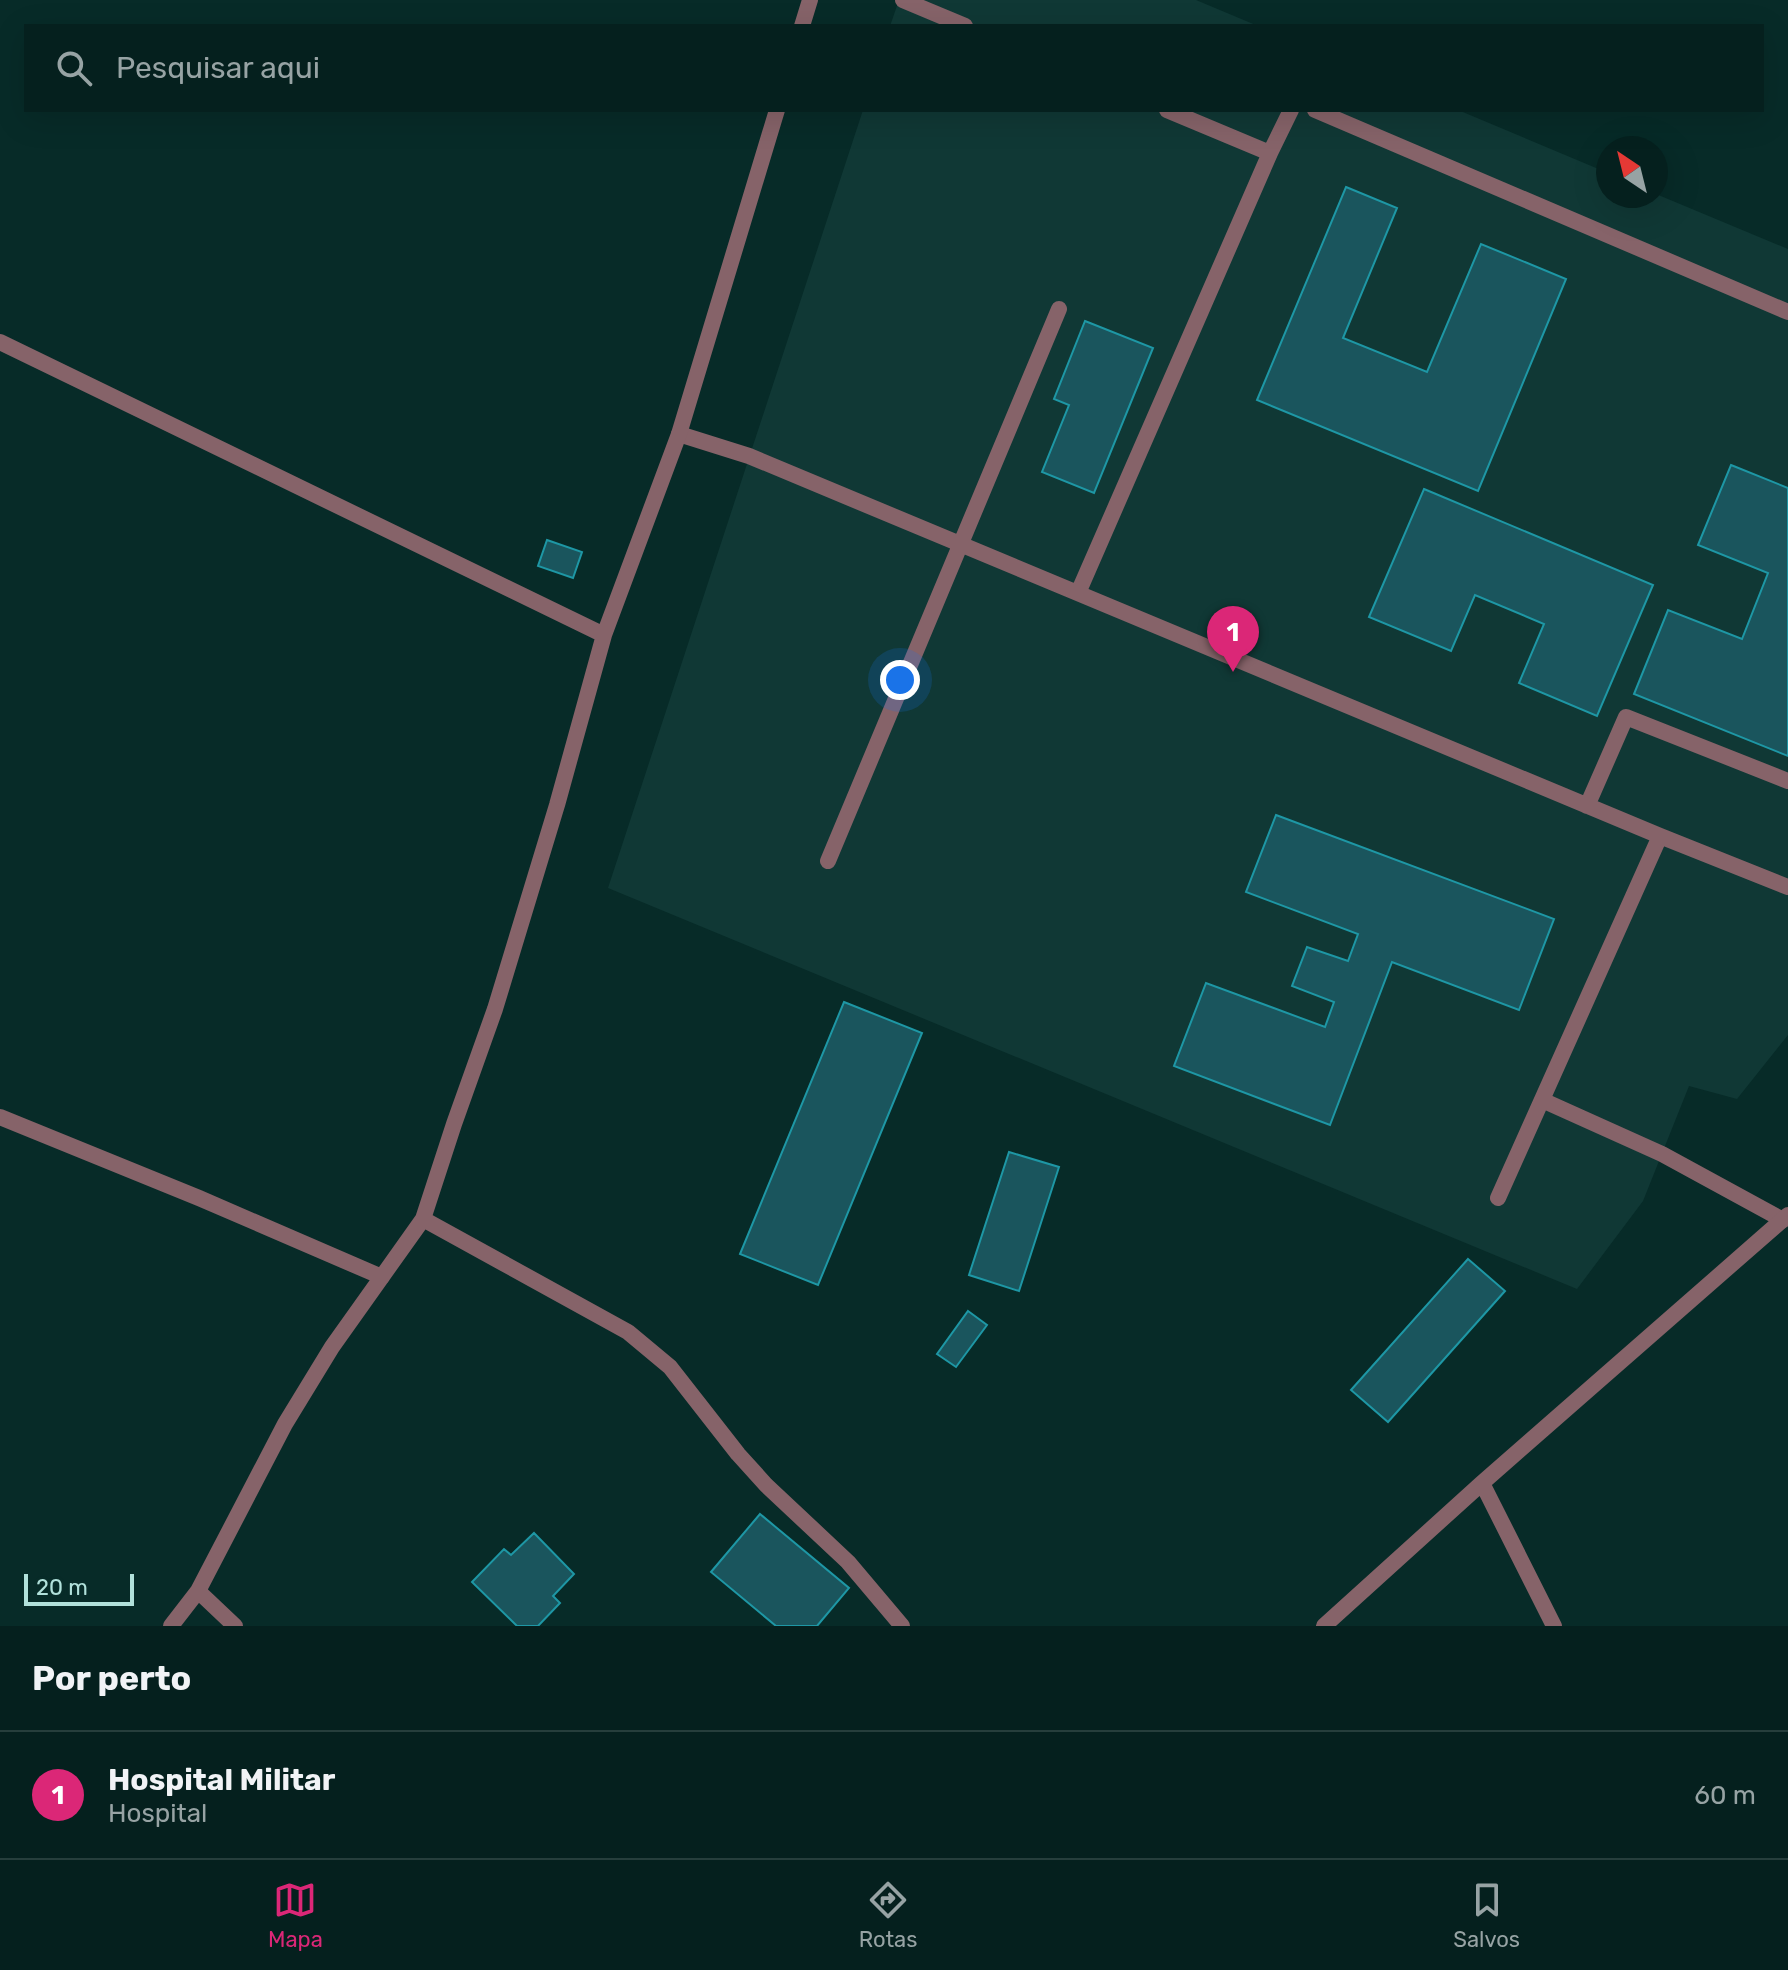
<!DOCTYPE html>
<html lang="pt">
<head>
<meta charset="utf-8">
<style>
	:root { --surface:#05201e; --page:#0e2827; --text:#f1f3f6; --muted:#97a3a4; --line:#263e3c; --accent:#db2777 }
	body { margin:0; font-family:Rubik,sans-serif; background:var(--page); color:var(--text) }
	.compass { position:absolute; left:1596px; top:136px; width:72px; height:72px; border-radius:50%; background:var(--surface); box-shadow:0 8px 32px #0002; rotate:325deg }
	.scale { position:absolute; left:24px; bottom:20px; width:110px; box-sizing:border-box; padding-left:8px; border:4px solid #b1e1db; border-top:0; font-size:22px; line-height:28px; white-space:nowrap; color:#b1e1db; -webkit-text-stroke:6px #072b28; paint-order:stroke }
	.you { position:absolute; left:900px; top:680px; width:28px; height:28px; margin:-20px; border:6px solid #fff; border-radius:50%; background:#1a73e8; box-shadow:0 0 0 12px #1a73e833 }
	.badge { display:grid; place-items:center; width:52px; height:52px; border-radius:50%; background:var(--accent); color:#fff; font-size:26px; font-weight:700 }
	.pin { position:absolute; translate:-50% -66px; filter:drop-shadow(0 2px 4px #0008) }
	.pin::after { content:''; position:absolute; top:42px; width:28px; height:24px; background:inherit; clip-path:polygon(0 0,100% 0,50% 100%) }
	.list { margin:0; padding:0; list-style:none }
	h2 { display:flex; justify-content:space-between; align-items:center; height:104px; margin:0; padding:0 32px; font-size:34px }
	h2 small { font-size:26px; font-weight:400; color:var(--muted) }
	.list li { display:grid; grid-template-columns:52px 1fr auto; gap:24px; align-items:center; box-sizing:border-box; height:128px; padding:0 32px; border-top:2px solid var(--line) }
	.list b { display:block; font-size:30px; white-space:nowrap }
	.list p { margin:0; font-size:26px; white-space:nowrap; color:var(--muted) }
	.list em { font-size:26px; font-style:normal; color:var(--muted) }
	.icon { flex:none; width:44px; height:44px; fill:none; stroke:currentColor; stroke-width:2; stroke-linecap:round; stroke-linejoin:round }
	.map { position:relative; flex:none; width:1788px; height:1626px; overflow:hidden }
	.search { position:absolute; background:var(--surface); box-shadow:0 8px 32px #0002; left:24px; right:24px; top:24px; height:88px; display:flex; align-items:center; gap:20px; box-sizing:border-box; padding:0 28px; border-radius:0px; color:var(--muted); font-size:30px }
	.sheet { height:232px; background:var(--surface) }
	nav { display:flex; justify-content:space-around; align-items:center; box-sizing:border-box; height:112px; border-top:2px solid var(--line); background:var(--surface); font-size:22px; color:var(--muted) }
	nav a { display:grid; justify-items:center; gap:4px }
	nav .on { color:var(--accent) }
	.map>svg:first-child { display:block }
	.built { fill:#103835 }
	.building { fill:#1a555d; stroke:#1e97a5; stroke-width:2 }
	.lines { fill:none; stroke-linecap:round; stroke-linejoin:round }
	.lane { stroke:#866369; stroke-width:16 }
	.street { stroke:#866369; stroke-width:16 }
</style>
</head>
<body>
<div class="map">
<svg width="1788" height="1626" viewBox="0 0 1788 1626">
	<rect width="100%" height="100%" fill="#072b28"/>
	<path class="built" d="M899,0h297l62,26h-368z
		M863,110h595l150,63v23h48v-2l132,55v786l-51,64 -48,-13 -46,115 -66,88 -969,-401z"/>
	<path class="building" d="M1346,187l51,21 -54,130 84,34 54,-128 85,35 -88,212 -221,-91z
		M1085,321l68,27 -59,145 -52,-21 27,-67 -15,-6z
		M1731,465l57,23v268l-154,-62 34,-84 74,29 26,-66 -70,-28z
		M1424,489l229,96 -56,131 -78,-33 25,-59 -69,-29 -24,56 -82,-34z
		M547,540l35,12 -9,26 -35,-12z
		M1276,815l278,104 -35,91 -127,-48 -62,163 -156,-59 32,-83 119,44 9,-25 -42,-16 15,-39 41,14 10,-27 -112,-42z
		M844,1002l78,31 -104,252 -78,-31z
		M1009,1152l50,15 -40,124 -50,-16z
		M1468,1259l37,32 -117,131 -37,-32z
		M968,1311l19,14 -31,42 -19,-13z
		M760,1514l89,74 -32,38h-41l-65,-54z
		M534,1533l40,41 -21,22 7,7 -22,23h-21l-45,-44 32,-33 7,6z"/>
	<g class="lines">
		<path class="lane" d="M903,0l62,26
			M1167,110l103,43
			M1315,110l473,202
			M679,434l70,22 911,380 128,51
			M1078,593l192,-440 21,-43
			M1587,806l39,-89 162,64
			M828,861l231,-552
			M1542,1100l120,54 121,66
			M1498,1198l162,-362"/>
		<path class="street" d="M802,26l8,-26
			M0,342l604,293
			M0,1117l199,81 183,79
			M423,1219l205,113 42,35 68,87 28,31 82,77 54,64
			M1482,1483l72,143
			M198,1591l37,35
			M171,1626l27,-35 87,-167 47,-77 91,-128 31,-95 41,-115 62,-204 47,-170 75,-201 98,-324
			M1324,1626l158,-143 306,-268"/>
	</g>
</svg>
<svg class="compass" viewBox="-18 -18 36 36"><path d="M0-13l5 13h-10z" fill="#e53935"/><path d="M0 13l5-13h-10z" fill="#97a3a4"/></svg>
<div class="scale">20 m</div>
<div class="you"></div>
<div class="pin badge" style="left:1233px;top:672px">1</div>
<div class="search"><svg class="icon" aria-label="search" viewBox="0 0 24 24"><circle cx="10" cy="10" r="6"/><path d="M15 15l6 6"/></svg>Pesquisar aqui</div>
</div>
<section class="sheet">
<h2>Por perto<small></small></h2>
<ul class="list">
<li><span class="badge">1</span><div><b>Hospital Militar</b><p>Hospital</p></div><em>60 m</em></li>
</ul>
</section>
<nav>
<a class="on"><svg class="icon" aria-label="map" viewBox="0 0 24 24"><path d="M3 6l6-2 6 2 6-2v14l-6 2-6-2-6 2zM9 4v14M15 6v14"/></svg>Mapa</a>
<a><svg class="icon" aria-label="directions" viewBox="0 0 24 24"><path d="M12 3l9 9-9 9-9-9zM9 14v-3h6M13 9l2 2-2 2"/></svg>Rotas</a>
<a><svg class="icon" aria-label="saved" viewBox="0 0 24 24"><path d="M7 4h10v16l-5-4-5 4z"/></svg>Salvos</a>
</nav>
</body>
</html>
